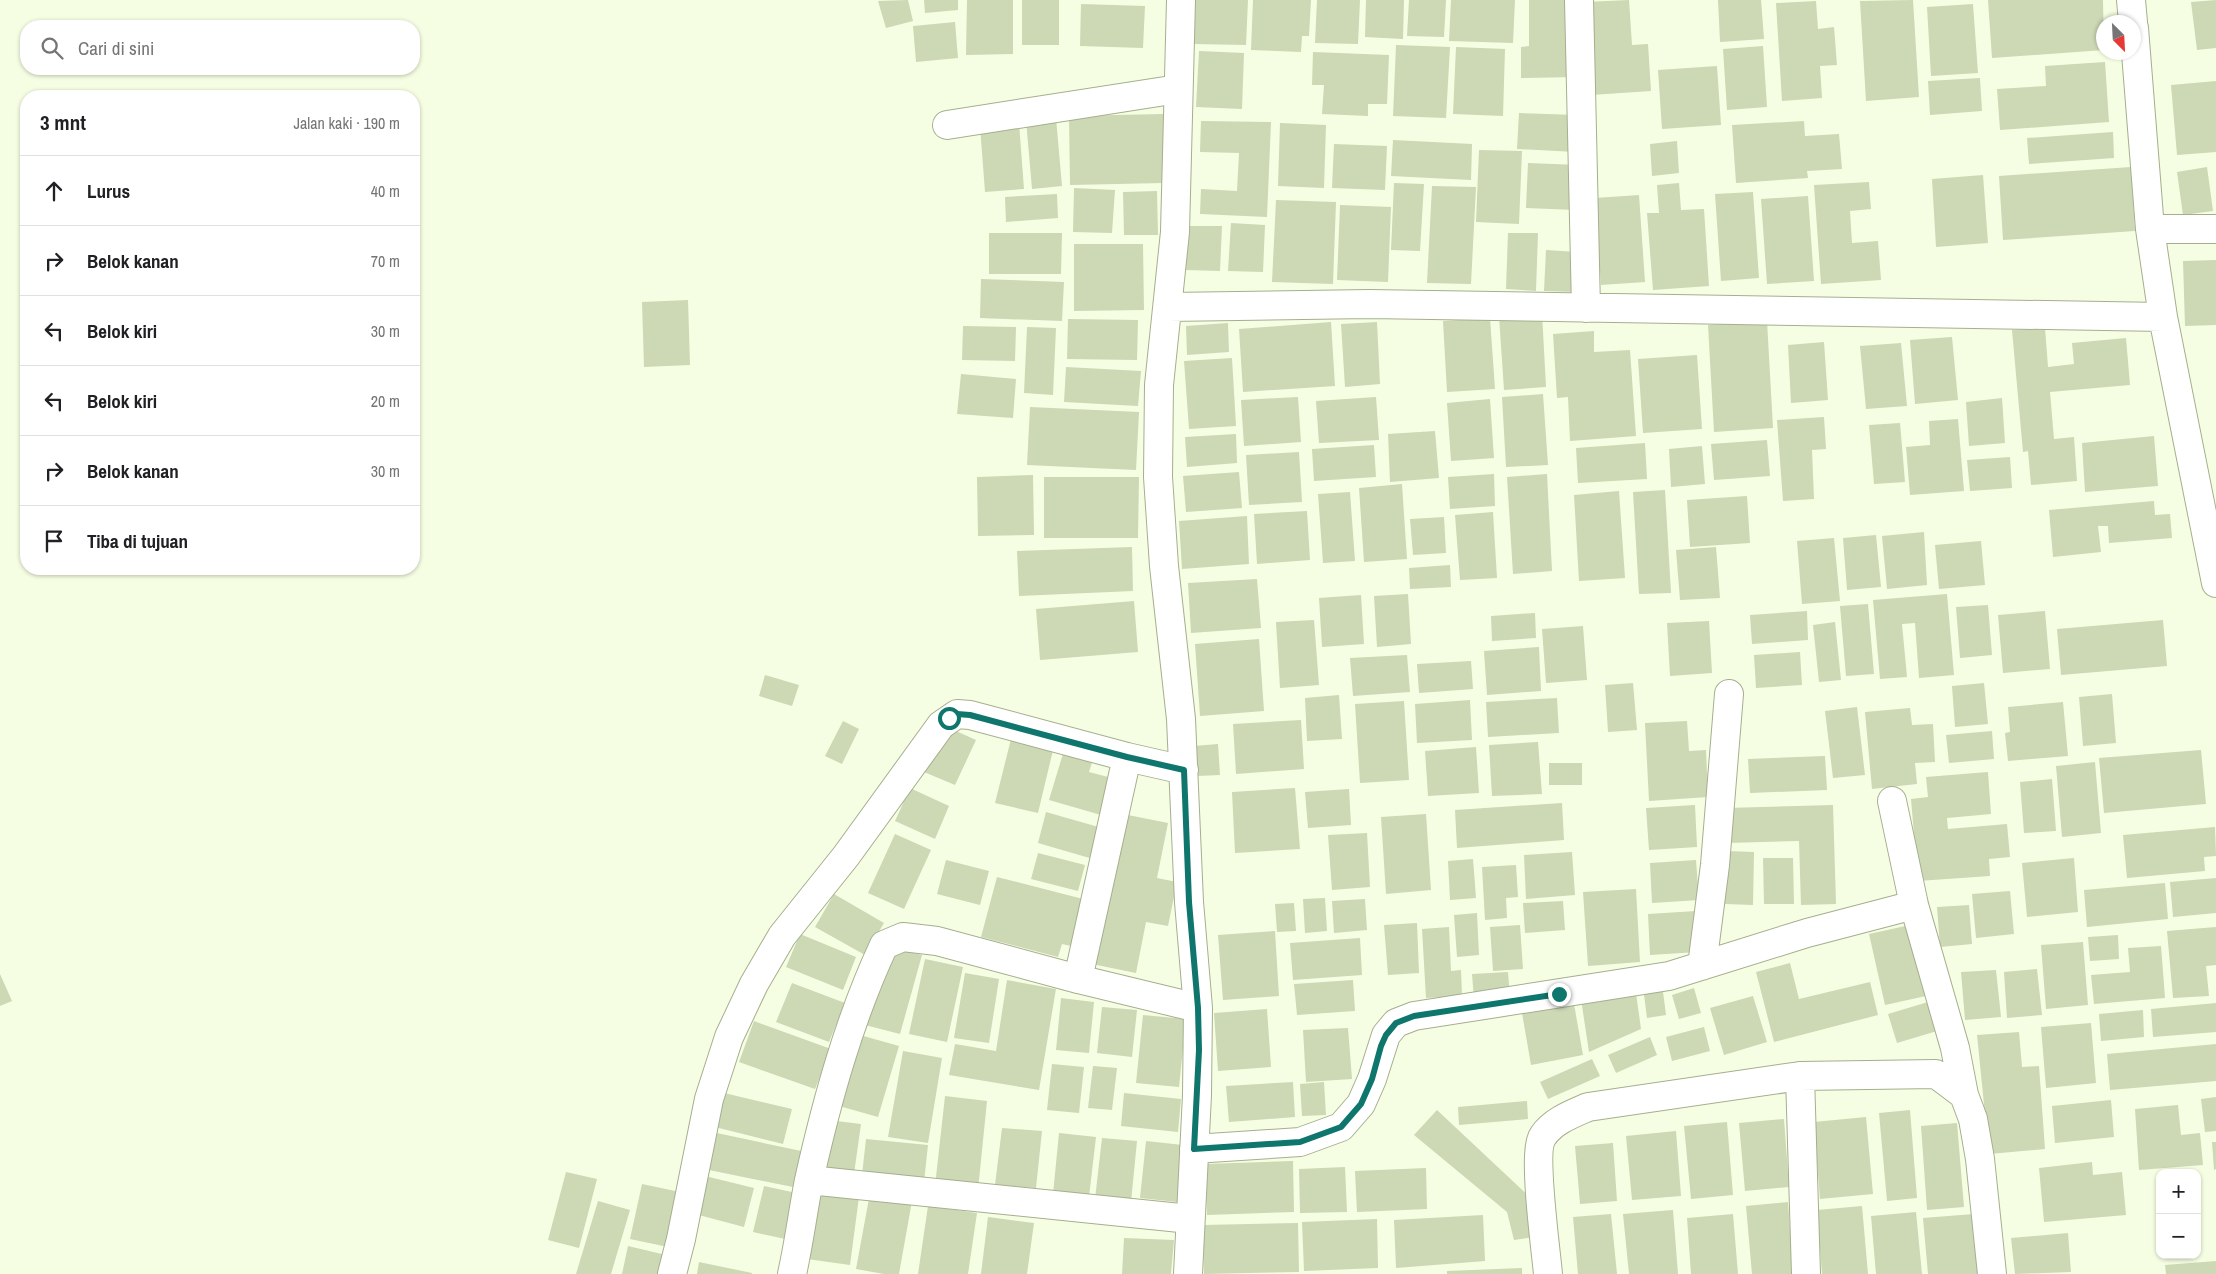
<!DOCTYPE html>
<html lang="id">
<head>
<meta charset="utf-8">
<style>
	:root { --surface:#fff; --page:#f6f6f6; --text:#202124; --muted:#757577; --line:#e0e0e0 }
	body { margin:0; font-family:"Archivo Narrow",sans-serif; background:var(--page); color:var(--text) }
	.controls { position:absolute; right:15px; bottom:15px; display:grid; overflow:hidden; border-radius:10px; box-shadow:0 1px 4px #0004 }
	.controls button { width:45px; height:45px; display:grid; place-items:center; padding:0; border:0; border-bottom:1px solid var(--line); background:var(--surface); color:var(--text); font:25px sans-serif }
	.compass { position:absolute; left:2096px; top:15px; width:45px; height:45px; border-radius:50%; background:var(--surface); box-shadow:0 1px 4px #0004; rotate:156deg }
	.stop { position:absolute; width:15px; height:15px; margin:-11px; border:4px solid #0f766e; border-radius:50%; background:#fff }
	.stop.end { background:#0f766e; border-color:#fff; box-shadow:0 1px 5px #0008 }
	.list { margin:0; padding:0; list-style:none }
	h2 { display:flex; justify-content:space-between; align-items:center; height:65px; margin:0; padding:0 20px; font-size:21px }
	h2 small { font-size:16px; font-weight:400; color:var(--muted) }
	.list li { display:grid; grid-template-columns:32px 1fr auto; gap:15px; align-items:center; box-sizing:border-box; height:70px; padding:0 20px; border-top:1px solid var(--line) }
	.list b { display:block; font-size:19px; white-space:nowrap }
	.list em { font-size:16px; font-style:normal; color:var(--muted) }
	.icon { flex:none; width:28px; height:28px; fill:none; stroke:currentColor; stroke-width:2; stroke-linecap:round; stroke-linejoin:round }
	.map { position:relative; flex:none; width:2216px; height:1274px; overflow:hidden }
	.search { position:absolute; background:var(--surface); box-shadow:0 1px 4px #0004; left:20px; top:20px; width:400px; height:55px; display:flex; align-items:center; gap:12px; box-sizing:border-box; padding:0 18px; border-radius:20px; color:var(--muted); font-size:19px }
	.panel { position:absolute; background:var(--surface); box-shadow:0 1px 4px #0004; left:20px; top:90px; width:400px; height:485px; border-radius:20px }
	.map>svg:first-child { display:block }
	.building { fill:#cdd8b5 }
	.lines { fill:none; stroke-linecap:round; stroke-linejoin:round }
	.minor-casing { stroke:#a5af8e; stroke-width:30 }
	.minor { stroke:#fff; stroke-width:28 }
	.route { stroke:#0f766e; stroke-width:6 }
</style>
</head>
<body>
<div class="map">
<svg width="2216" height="1274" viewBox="0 0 2216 1274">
	<rect width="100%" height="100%" fill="#f5fee2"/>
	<path class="building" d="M908,0l5,21 -27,7 -8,-27z
		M924,0h34v10l-33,3z
		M967,0h46v54l-47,1z
		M1022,0h37v45h-37z
		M1195,0h53l-2,45 -53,-1z
		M1253,0h58l-2,36h-7l-1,16 -50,-2z
		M1317,0h43l-2,44 -43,-1z
		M1366,0h38l-1,39 -38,-2z
		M1409,0h37l-2,37 -37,-1z
		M1451,0h64l-2,43 -64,-2z
		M1529,0h47l1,77 -56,1v-31l8,-1z
		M1629,0l3,45 16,-1 3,47 -60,4 -6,-93z
		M1718,0h43l3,39 -44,3z
		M1913,0l6,97 -53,4 -6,-100z
		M1988,0h115l1,50 -112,8z
		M2216,0v48l-19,2 -6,-48z
		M1816,1l2,28 16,-2 3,38 -17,1 2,32 -40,3 -6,-98z
		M1081,4l64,2 -2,42 -63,-2z
		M1973,4l5,69 -47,3 -4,-69z
		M955,22l3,36 -42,4 -3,-36z
		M1396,45l54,2 -4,71 -53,-2z
		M1763,46l4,61 -40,3 -4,-61z
		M1456,47l49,2 -2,67 -50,-2z
		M1199,51l45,2 -2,56 -46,-2z
		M1313,52l76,3 -2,49h-19v12l-46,-2 2,-29h-12z
		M2105,62l4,60 -109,8 -3,-41 49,-3 -1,-20z
		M1717,66l4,59 -59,4 -4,-59z
		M1980,78l2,33 -52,4 -2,-34z
		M2216,81v71l-39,3 -6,-70z
		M1519,113l58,2 -2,37 -58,-3z
		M1163,114l1,69 -94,2 -1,-69z
		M1056,118l6,68 -30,3 -6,-69z
		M1201,121l70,1 -4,95 -67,-3 1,-25 36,2 2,-38 -39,-1z
		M1804,121l1,15 34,-2 3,35 -35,2 1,7 -72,5 -4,-58z
		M1019,123l5,66 -39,3 -5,-66z
		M1280,123l46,2 -2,63 -46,-2z
		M2113,132l1,26 -85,6 -2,-26z
		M1393,140l79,4 -1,36 -80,-4z
		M1677,141l2,32 -27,3 -2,-32z
		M1334,144l53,2 -2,44 -53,-2z
		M1479,150l43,1 -3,73 -43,-2z
		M1528,163l50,2 -2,45 -50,-2z
		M2131,167l4,64 -132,9 -4,-64z
		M2207,167l6,44 -30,4 -6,-43z
		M1983,175l5,68 -52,4 -4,-68z
		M1869,182l2,27 -21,2 2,32 26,-2 3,39 -60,4 -7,-99z
		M1394,183l30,1 -4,67 -29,-1z
		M1679,183l2,27 23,-1 5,77 -56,4 -6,-77h12l-2,-28z
		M1432,186l44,1 -5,97 -44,-1z
		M1074,188l41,2 -3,43 -39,-1z
		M1157,191l1,44h-34l-1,-43z
		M1753,192l6,86 -38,3 -6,-87z
		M1057,194l1,24 -52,4 -1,-25z
		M1639,195l6,87 -44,3 -6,-87z
		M1808,196l6,85 -47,3 -6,-85z
		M1276,200l60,2 -3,82 -61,-2z
		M1340,205l51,2 -3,75 -51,-2z
		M1231,223l34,2 -2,47 -35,-1z
		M1188,226h34l-2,45 -34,-1z
		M989,233h73l-1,41h-72z
		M1508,233h30l-2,58 -30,-2z
		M1074,244h69l1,66 -70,1z
		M1546,250l31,2 -2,40 -31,-1z
		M2216,260v65l-31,1 -2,-65z
		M981,279l83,3 -2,39 -82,-3z
		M688,300l2,65 -46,2 -2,-65z
		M1542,313l4,74 -42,3 -5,-74z
		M1490,318l5,71 -48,3 -4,-71z
		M1068,319l70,1 -1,40 -70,-1z
		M1767,321l6,107 -59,4 -6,-107z
		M1331,322l4,64 -92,6 -4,-63z
		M1377,322l3,62 -35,3 -4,-63z
		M1228,323l1,29 -42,3 -1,-29z
		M963,326l53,1 -1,34 -53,-1z
		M1027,327l29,1 -3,67 -29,-2z
		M2045,328l3,39 26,-3 -2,-21 54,-5 4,47 -80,7 4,47 20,-2 3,44 -46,4 -3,-34 -5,1 -11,-122z
		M1594,331v21l36,-2 6,86 -66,5 -2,-44 -11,1 -4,-64z
		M1952,337l6,63 -43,4 -5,-64z
		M1824,342l4,58 -37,3 -3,-58z
		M1901,343l6,63 -41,3 -6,-63z
		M1697,355l5,74 -59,4 -5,-74z
		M1232,358l4,68 -47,3 -5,-68z
		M1066,367l75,4 -3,35 -74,-4z
		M961,374l55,5 -3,39 -56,-4z
		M1543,394l5,71 -42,2 -4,-70z
		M1298,397l3,45 -57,4 -3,-46z
		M1376,397l3,43 -60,3 -3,-42z
		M2002,398l3,45 -36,3 -3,-44z
		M1490,399l4,59 -43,3 -4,-58z
		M1030,407l109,5 -3,58 -109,-5z
		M1824,417l2,32 -14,1 2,49 -31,2 -6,-81z
		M1958,419l6,72 -54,4 -4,-48 24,-2 -1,-24z
		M1900,423l5,59 -31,2 -5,-59z
		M1435,431l4,47 -49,4 -2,-48z
		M1236,434l1,29 -50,4 -2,-30z
		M2154,436l4,50 -73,6 -3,-49z
		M1767,440l3,36 -56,4 -3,-36z
		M1645,443l2,36 -69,4 -2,-35z
		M1374,445l2,32 -62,4 -2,-32z
		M1702,446l3,38 -34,3 -2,-38z
		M1299,452l3,50 -53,3 -3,-50z
		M2010,457l2,31 -42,3 -3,-31z
		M1239,472l3,36 -56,4 -3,-36z
		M1494,474l1,32 -45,3 -2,-32z
		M1547,474l5,97 -39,3 -6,-97z
		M1033,475l1,60 -56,1 -1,-59z
		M1044,477h95l-1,61h-94z
		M1402,484l5,75 -43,3 -5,-74z
		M1665,490l6,103 -32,1 -6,-102z
		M1619,491l6,87 -46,3 -5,-86z
		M1350,492l5,69 -32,2 -5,-69z
		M1747,496l3,47 -60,4 -3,-47z
		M2154,501l1,14 15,-1 2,24 -63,5 -1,-17h-10l3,26 -48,5 -4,-47z
		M1307,511l3,49 -53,4 -3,-50z
		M1493,512l4,66 -37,2 -5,-65z
		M1247,516l2,48 -67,5 -3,-48z
		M1444,517l2,36 -33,2 -3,-36z
		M1924,532l3,53 -40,4 -5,-53z
		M1876,535l5,52 -34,3 -4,-52z
		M1834,538l6,63 -38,3 -5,-63z
		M1981,541l4,44 -46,4 -4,-44z
		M1132,547l1,44 -114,5 -2,-45z
		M1716,547l4,51 -40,2 -4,-50z
		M1450,565l1,22 -41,2 -1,-21z
		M1257,579l4,49 -70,5 -3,-50z
		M1408,594l3,50 -34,3 -3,-51z
		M1947,594l7,81 -35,3 -4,-55 -13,1 5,53 -27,2 -7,-79z
		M1361,595l3,49 -42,3 -3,-49z
		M1134,601l4,51 -98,8 -4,-51z
		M1868,604l6,70 -28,2 -6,-70z
		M1988,605l4,50 -32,3 -4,-51z
		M1807,611l1,29 -56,4 -2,-29z
		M2045,611l5,58 -47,4 -5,-58z
		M1535,613l1,25 -44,3 -1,-25z
		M1314,620l5,65 -39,3 -4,-66z
		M2163,620l4,46 -106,9 -4,-46z
		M1709,621l3,52 -42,3 -3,-53z
		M1835,622l6,58 -22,2 -6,-57z
		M1583,626l4,54 -41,3 -4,-54z
		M1259,639l5,72 -64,5 -5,-72z
		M1539,647l2,44 -54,4 -3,-44z
		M1800,652l2,33 -46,3 -2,-33z
		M1407,655l3,37 -57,4 -3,-38z
		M1471,661l2,28 -54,4 -2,-29z
		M765,675l34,10 -7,21 -33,-10z
		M1633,683l4,47 -29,2 -3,-47z
		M1984,683l4,41 -33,3 -3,-41z
		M2112,694l4,49 -33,3 -4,-49z
		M1339,695l3,44 -35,2 -2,-43z
		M1557,698l2,35 -71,4 -2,-35z
		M1470,700l2,40 -55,3 -2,-39z
		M1404,701l5,79 -49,3 -5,-79z
		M2063,702l5,54 -60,5 -3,-28 5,-1 -2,-25z
		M1857,707l8,68 -32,3 -8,-67z
		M1910,708l2,17 21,-1 2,38 -20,1 2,21 -45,5 -7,-77z
		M1301,720l3,49 -68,5 -3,-50z
		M843,721l16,8 -17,35 -17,-8z
		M1687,721l2,30 17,-1 2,47 -59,4 -4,-78z
		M945,726l31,14 -21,45 -31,-13z
		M1992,731l2,28 -45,4 -3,-28z
		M1012,735l42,11 -16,67 -43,-10z
		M1538,742l4,52 -50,2 -3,-51z
		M1218,744l2,31 -23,1 -3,-30z
		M1065,747l29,9 -5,16 23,6 -11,37 -52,-15z
		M1476,747l3,46 -51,3 -3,-45z
		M2201,750l5,54 -102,9 -5,-55z
		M1825,756l2,34 -77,3 -2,-34z
		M2095,762l6,71 -39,4 -6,-71z
		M1549,763h33v22h-33z
		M1988,772l3,42 -44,4 1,11 59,-5 3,33 -21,2 1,17 -72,5 -7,-82 17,-2 -2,-20z
		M2052,779l4,52 -32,2 -4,-51z
		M910,788l39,18 -14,33 -40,-18z
		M1295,788l5,61 -65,4 -3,-61z
		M1349,789l2,36 -43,3 -3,-36z
		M1562,803l2,37 -107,8 -2,-38z
		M1695,805l2,42 -48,3 -3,-42z
		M1833,805l3,99 -35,1 -2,-64 -72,2 -1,-35z
		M1046,812l56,16 -9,31 -55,-16z
		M1118,813l50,10 -11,55 20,4 -9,44 -22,-4 -10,51 -49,-10z
		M1426,814l5,76 -45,4 -5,-77z
		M2215,827l1,29 -12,1 1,14 -78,7 -4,-43z
		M1367,833l3,54 -38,3 -4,-55z
		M895,834l36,16 -27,59 -36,-16z
		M1727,851l27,1 -1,53 -28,-1z
		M1572,852l3,43 -49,4 -2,-44z
		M1038,853l47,12 -7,26 -47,-12z
		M1763,858h30l1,46h-30z
		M2074,858l4,54 -51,5 -5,-54z
		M1473,859l3,39 -26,2 -2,-39z
		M946,860l43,11 -9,34 -43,-11z
		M1696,860l3,40 -47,3 -2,-40z
		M1516,865l2,32 -12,1 1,20 -22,2 -3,-53z
		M997,877l86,22 -12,47 -9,-2 -4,13 -77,-20z
		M2216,878v35l-43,4 -3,-35z
		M2165,883l3,36 -81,8 -3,-37z
		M1636,889l4,73 -52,4 -5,-74z
		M2010,891l4,43 -38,4 -4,-44z
		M834,894l50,29 -19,32 -50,-28z
		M1325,898l2,33 -22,2 -2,-34z
		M1365,899l2,31 -33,3 -2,-32z
		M1563,901l2,29 -40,3 -2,-30z
		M1294,903l2,28 -19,1 -2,-28z
		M1969,905l3,39 -32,3 -3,-40z
		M1696,911l2,41 -48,3 -2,-41z
		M1477,913l2,42 -22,2 -3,-42z
		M1417,923l2,50 -31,2 -4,-50z
		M1520,925l3,44 -30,2 -3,-44z
		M1910,925l16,71 -41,9 -16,-71z
		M1449,927l2,44 10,-1 1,26 -36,2 -4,-69z
		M2216,927v38l-10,1 3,30 -36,2 -6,-67z
		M1275,931l4,65 -56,4 -5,-65z
		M800,934l56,23 -13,33 -57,-23z
		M2118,935l1,24 -29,2 -2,-24z
		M1360,938l2,37 -69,5 -3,-37z
		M2083,942l5,63 -42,4 -5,-64z
		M886,946l36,9 -22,79 -35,-9z
		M2161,946l4,52 -71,6 -3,-29 39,-3 -2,-24z
		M925,959l38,8 -16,75 -38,-8z
		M1790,963l9,36 71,-17 8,33 -104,27 -18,-70z
		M2037,969l5,46 -35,3 -3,-46z
		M1996,970l5,47 -36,3 -4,-48z
		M1508,972l2,25 -36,2 -2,-25z
		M965,973l34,6 -10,64 -35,-5z
		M0,974l12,27 -12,5z
		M1007,980l49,9 -17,101 -90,-15 6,-31 41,7z
		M1353,980l2,31 -58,4 -3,-31z
		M792,983l53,20 -16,39 -53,-20z
		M1662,984l4,31 -19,3 -4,-31z
		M1694,988l7,25 -22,6 -7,-24z
		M1636,993l5,36 -52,23 -8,-53z
		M1753,996l14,46 -43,13 -14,-47z
		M1061,998l33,4 -5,51 -33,-3z
		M1928,1002l9,29 -40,12 -9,-29z
		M2216,1003v29l-63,5 -2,-28z
		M1574,1004l9,51 -52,10 -9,-52z
		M1102,1007l35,3 -5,47 -35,-4z
		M1267,1009l4,58 -53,4 -4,-58z
		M2143,1010l1,27 -43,4 -2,-27z
		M1143,1015l43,4 -7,68 -43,-4z
		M754,1021l77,28 -16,40 -76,-27z
		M2091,1023l5,60 -50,5 -5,-61z
		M1704,1027l6,24 -38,10 -6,-24z
		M1348,1028l4,51 -46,3 -3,-52z
		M2019,1032l3,35 17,-1 6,83 -56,5 -12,-119z
		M860,1035l39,11 -21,71 -39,-11z
		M1650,1037l7,18 -41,18 -8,-18z
		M2216,1044v37l-106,9 -3,-36z
		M903,1051l39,7 -14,85 -40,-6z
		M1592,1059l8,17 -52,23 -8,-17z
		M1052,1064l32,3 -5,46 -32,-3z
		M1093,1066l24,2 -5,42 -24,-2z
		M1293,1082l2,35 -66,5 -3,-36z
		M1324,1082l2,33 -24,1 -2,-32z
		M720,1092l72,17 -9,35 -72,-18z
		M1124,1093l57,6 -3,33 -57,-6z
		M945,1096l42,5 -9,89 -43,-4z
		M2216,1097v34l-11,1 -4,-33z
		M2111,1100l3,37 -59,6 -3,-37z
		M1527,1101l1,18 -69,6 -1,-18z
		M2178,1105l3,30 19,-2 3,32 -64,5 -4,-61z
		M1437,1110l97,91 6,35 -26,4 -7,-28 -93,-77z
		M1910,1110l7,88 -30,3 -8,-88z
		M1866,1117l7,77 -53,5 -6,-77z
		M1784,1119l5,68 -44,4 -6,-68z
		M828,1120l33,4 -7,50 -32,-4z
		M1727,1122l6,73 -42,4 -7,-73z
		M1957,1123l7,84 -37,3 -6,-84z
		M1002,1128l40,3 -6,57 -41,-3z
		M1676,1131l5,65 -49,4 -6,-64z
		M712,1132l94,20 -8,36 -94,-19z
		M1059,1133l37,4 -7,60 -36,-3z
		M1102,1138l35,3 -6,61 -36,-3z
		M866,1139l62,6 -4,37 -62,-7z
		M1146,1141l37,4 -6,57 -37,-4z
		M2212,1142h4v27l-2,1z
		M1613,1143l4,58 -37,3 -5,-58z
		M1293,1161l1,51 -87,3 -2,-51z
		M2092,1162l1,13 29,-3 4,43 -82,7 -5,-54z
		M1345,1167l2,45 -47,1 -1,-44z
		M1426,1168l1,41 -70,3 -2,-41z
		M566,1172l31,7 -18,69 -31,-8z
		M705,1176l49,12 -10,39 -49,-13z
		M642,1184l38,8 -12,55 -38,-8z
		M764,1186l37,8 -11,46 -37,-8z
		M817,1191l42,6 -9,68 -43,-6z
		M870,1193l42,8 -13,73h-15l-28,-5z
		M598,1201l32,9 -19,64h-35z
		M1788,1202l5,72h-41l-6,-68z
		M928,1206l49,7 -9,61h-50z
		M1862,1206l6,68h-46l-5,-64z
		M1673,1210l5,64h-49l-6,-60z
		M1916,1212l6,62h-46l-5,-58z
		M1611,1214l6,60h-39l-5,-57z
		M1733,1214l5,60h-47l-4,-56z
		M1974,1214l5,60h-51l-5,-56z
		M1483,1215l2,46 -89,7 -2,-48z
		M988,1217l46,6 -7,51h-46z
		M1377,1219l1,49 -74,3 -2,-49z
		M1298,1223l1,49 -95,2 -1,-49z
		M2068,1233l3,39 -56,2 -4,-36z
		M1124,1238l50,2 -3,34h-49z
		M628,1246l38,9 -5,19h-39z
		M2216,1261v13h-50l-1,-9z
		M699,1262l53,11v1h-55z
		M1522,1268v6h-75v-3z"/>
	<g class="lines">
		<g class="minor-casing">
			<path id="minor" d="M1181,0l-6,232 -16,153 -1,92 6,89 17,153 8,183 9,106 -1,87 -9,179
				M1579,0l7,308
				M2131,0l2,22
				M2134,28l16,201 13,88 53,266
				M947,125l231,-36
				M2150,229h66
				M1168,307l201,-3 794,13
				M1892,801l22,104 41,143 9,47
				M1702,966l13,-101 14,-171
				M1078,979l49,-222
				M1800,1076l6,198
				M1194,1149l106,-7 41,-15 20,-23 11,-25 14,-44 10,-12 18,-7 255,-40 138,-43 107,-28
				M809,1180l381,39
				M672,1274l9,-35 28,-140 20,-62 25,-53 28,-48 64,-80 95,-131 16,-11 13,1 157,42 57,13
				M792,1274c7,-31 11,-63 17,-94 18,-80 40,-160 75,-235l19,-8 34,4 141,38 120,29
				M1548,1274c-2,-23 -16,-123 -5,-138 10,-15 29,-22 45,-29l212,-31 136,-2 28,21 9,24 7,40 12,115"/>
		</g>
		<use href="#minor" class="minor"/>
	</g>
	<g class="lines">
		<path class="route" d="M949,718l8,-4 13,1 157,42 57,13 5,132 9,106 1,42 -5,99 106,-7 41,-15 20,-23 11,-25 9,-33 5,-11 10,-12 18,-7 145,-22"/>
	</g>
</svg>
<div class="controls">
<button>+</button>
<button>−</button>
</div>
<svg class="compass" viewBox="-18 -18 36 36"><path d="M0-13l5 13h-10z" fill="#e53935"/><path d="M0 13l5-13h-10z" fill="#757577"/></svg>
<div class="stop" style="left:949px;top:718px"></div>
<div class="stop end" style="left:1559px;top:994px"></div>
<div class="search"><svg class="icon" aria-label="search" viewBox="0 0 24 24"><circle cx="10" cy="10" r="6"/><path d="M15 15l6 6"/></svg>Cari di sini</div>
<section class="panel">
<h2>3 mnt<small>Jalan kaki · 190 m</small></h2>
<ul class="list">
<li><svg class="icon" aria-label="ahead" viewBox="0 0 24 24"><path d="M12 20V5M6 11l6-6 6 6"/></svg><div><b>Lurus</b></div><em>40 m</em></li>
<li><svg class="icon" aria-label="right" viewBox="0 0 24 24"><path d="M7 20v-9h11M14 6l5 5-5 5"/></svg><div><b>Belok kanan</b></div><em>70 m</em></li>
<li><svg class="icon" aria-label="left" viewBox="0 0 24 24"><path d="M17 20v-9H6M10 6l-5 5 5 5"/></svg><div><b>Belok kiri</b></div><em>30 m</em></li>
<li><svg class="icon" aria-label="left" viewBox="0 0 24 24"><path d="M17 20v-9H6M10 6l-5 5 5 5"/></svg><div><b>Belok kiri</b></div><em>20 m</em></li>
<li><svg class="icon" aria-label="right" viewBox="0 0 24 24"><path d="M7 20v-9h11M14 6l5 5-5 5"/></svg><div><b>Belok kanan</b></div><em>30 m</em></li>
<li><svg class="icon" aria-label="arrive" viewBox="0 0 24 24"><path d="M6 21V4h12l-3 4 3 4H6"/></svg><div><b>Tiba di tujuan</b></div></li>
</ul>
</section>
</div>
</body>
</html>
